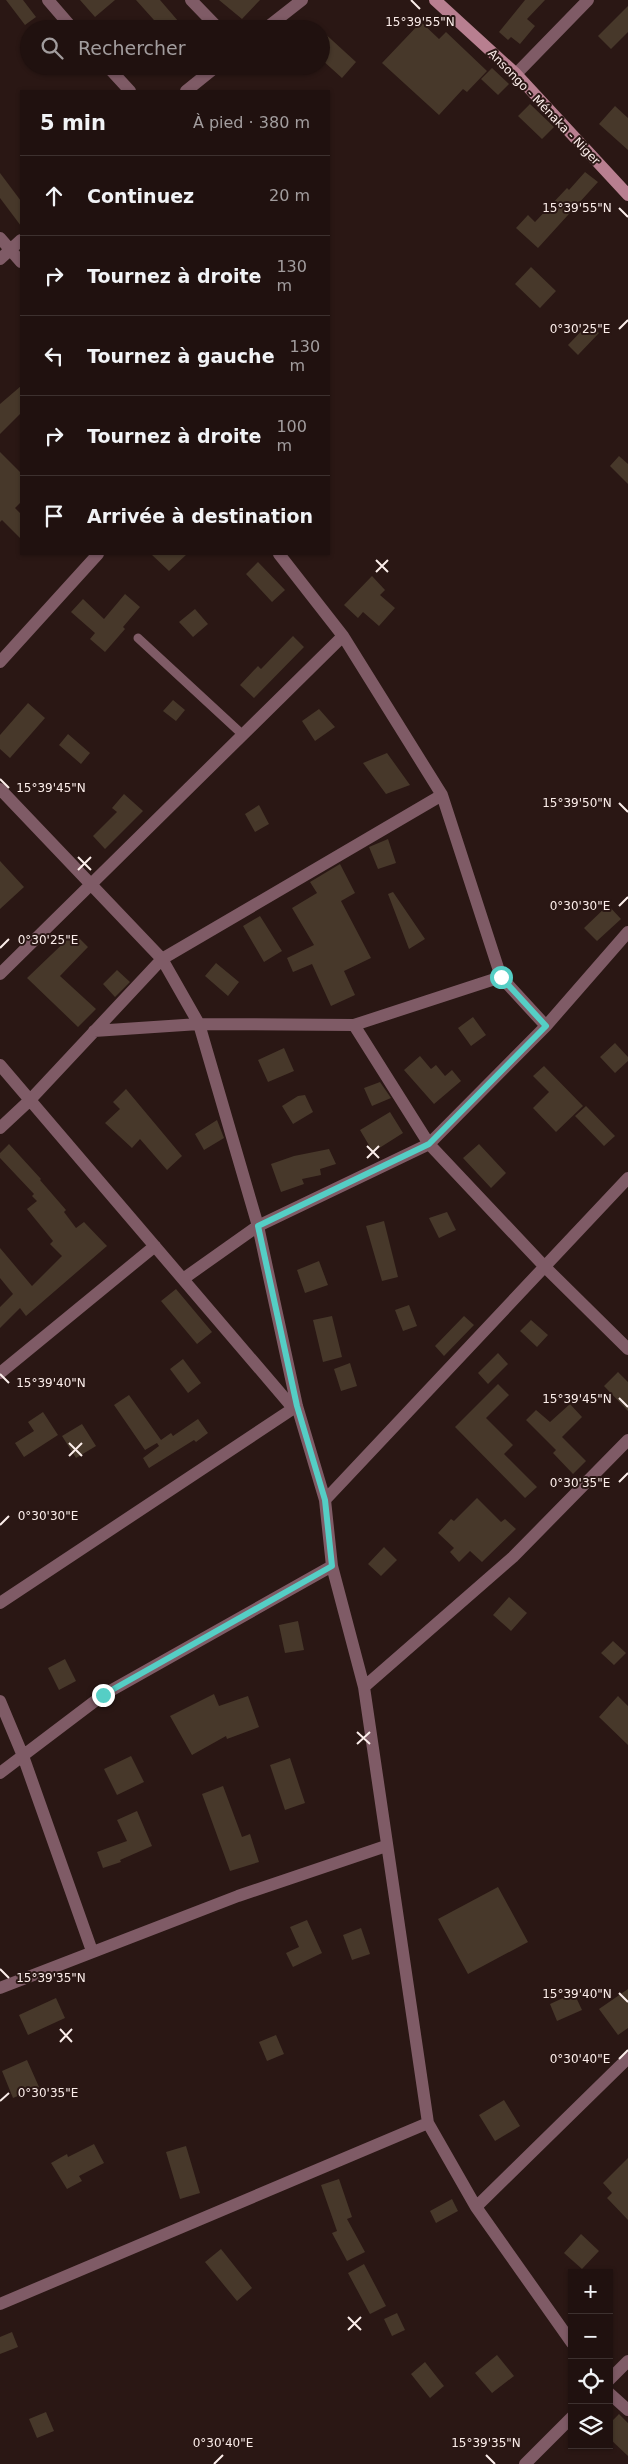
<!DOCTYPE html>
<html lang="fr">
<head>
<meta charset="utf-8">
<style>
	:root { --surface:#20110f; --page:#2d1f1d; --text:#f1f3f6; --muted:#a29d9e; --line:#3d312f }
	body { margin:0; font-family:"DejaVu Sans",sans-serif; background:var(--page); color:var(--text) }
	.controls { position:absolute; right:15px; bottom:15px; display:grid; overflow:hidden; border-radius:0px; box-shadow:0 1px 4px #0004 }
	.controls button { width:45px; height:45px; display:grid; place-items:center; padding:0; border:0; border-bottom:1px solid var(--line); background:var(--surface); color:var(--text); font:25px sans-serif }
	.stop { position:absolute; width:15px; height:15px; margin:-11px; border:4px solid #55cec5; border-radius:50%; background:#fff }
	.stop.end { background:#55cec5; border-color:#fff; box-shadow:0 1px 5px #0008 }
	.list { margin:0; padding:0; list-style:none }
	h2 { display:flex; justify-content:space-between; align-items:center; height:65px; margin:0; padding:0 20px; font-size:21px }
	h2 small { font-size:16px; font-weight:400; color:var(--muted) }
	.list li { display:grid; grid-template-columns:32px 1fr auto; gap:15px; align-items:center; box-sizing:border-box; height:80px; padding:0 20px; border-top:1px solid var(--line) }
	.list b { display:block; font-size:19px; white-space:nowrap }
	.list em { font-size:16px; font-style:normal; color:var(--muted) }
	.icon { flex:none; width:28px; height:28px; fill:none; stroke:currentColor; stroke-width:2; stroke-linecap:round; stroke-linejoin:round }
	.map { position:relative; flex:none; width:628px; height:2464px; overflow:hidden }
	.search { position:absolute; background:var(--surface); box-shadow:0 1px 4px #0004; left:20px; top:20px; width:310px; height:55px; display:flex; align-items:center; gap:12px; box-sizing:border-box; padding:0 18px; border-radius:28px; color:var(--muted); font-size:19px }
	.panel { position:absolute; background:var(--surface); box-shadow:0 1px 4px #0004; left:20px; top:90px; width:310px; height:465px; border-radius:0px }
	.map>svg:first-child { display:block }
	.building { fill:#47382a }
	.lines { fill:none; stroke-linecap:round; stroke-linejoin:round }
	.service { stroke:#7f5b66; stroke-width:9 }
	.minor { stroke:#7f5b66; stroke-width:12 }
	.secondary { stroke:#b87f90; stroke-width:12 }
	.route { stroke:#55cec5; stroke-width:6 }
	.ticks { fill:none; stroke:#fbedea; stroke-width:2 }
	.labels { text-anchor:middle; stroke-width:4; stroke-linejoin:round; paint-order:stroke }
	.street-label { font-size:12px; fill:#fbedea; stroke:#2a1714 }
	.ticks-label { font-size:12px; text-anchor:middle; fill:#fbedea; stroke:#2a1714; stroke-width:4; stroke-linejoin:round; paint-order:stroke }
</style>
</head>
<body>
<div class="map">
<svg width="628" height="2464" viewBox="0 0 628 2464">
	<rect width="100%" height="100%" fill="#2a1714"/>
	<path class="building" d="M6,0h17l13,17 -11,8z
		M80,0h35l-20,17z
		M136,0h24l25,29h-23z
		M219,0h41l-18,19z
		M525,0h20l-18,19 8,7 -15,18 -9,-7 -3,3 -9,-8z
		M628,6v26l-17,17 -13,-13z
		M421,22l18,17 7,-7 41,39 -20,21 -4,-3 -24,26 -57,-52z
		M321,30l35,32 -14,16 -21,-19z
		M492,68l17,16 -11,11 -17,-16z
		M530,104l24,23 -12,12 -24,-23z
		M615,106l13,12v32l-29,-26z
		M585,172l13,10 -60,66 -22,-20 12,-13 7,7 32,-34 2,2z
		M0,173l21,28v25l-21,-28z
		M531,267l25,24 -16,17 -25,-24z
		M589,323l10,10 -21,22 -10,-10z
		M21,386v27l-21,21v-30z
		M0,452l21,21v29l-6,6 6,6v25l-19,-19 -2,2z
		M619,456l9,8v20l-18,-18z
		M151,554h36l-18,17z
		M258,562l27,28 -13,12 -26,-28z
		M372,576l13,14 -5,5 15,13 -16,18 -16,-14 -5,6 -14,-13z
		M125,594l15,13 -17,20 2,2 -20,23 -15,-13 5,-6 -24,-21 12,-13 21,20z
		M195,609l13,15 -15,13 -14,-15z
		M293,636l11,11 -50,51 -14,-13 18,-19 3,3z
		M173,700l12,10 -9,11 -13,-10z
		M28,703l17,15 -35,40 -10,-9v-14z
		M319,709l16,18 -20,14 -13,-20z
		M68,734l22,19 -9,11 -22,-19z
		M387,753l23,32 -24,9 -23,-31z
		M124,794l19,17 -38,38 -12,-13 24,-24 -5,-4z
		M259,805l10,19 -14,8 -10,-18z
		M388,839l8,24 -18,6 -9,-22z
		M0,861l24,26 -24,22z
		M340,864l15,29 -14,8 30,57 -27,13 11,24 -24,11 -19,-42 -19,8 -6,-14 27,-13 -22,-37 25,-15 -7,-11z
		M393,892l32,47 -16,10 -21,-55z
		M608,905l13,14 -24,22 -13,-13z
		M260,916l22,35 -18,11 -21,-36z
		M74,933l14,14 -28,29 36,33 -18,18 -51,-49z
		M216,963l23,19 -11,14 -23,-20z
		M117,970l13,12 -15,15 -12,-13z
		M473,1017l13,18 -15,11 -13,-18z
		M615,1043l13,14v4l-13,12 -15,-16z
		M284,1048l10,23 -26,11 -10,-22z
		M420,1056l11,13 5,-4 9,11 7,-6 9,11 -27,23 -30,-34z
		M544,1066l39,40 -27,26 -23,-24 16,-16 -16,-16z
		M380,1082l11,16 -19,8 -8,-18z
		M126,1089l56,67 -15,14 -27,-31 -8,9 -27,-25 15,-14 -7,-7z
		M305,1095l8,17 -20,12 -11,-18 16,-10z
		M586,1106l29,30 -11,10 -29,-30z
		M390,1112l13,21 -30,19 -13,-22z
		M217,1120l7,18 -20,12 -9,-16z
		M9,1144l32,35 -1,1 26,30 -2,2 12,16 8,-6 23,24 -81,70 -6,-8 -20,20v-21l13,-13 -13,-16v-30l32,38 30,-30 -12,-12 3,-3 -26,-32 10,-8 -5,-5 2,-2 -34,-36v-5z
		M479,1144l27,29 -15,15 -28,-30z
		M329,1149l7,15 -16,5 1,6 -19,4 2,5 -23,8 -10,-28 23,-8z
		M447,1212l9,18 -17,8 -10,-20z
		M384,1221l14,56 -16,4 -16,-55z
		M319,1261l9,24 -23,8 -8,-23z
		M176,1289l36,43 -15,12 -36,-43z
		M409,1305l8,21 -14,5 -8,-21z
		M332,1316l10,41 -19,5 -10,-42z
		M464,1316l10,9 -30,31 -9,-10z
		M531,1320l17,15 -11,12 -17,-16z
		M498,1353l10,11 -20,20 -10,-11z
		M183,1359l18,24 -13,10 -18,-24z
		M350,1363l7,23 -16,5 -7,-22z
		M618,1372l10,10v29l-24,-25z
		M498,1384l11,11 -23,23 27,27 -9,9 33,33 -12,11 -70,-71z
		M129,1395l32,45 10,-7 2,3 25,-17 10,14 -12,9 -2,-2 -45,28 -6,-10 16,-12 -2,-3 -12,7 -31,-45z
		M570,1404l12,13 -20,20 24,24 -13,13 -20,-21 3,-3 -30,-30 10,-10 14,12z
		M43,1412l15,23 -34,22 -9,-14 19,-12 -6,-9z
		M82,1424l14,22 -20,12 -14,-22z
		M477,1498l24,24 4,-3 11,10 -34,33 -12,-11 -11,11 -9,-10 4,-4 -16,-15 13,-14 3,2z
		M384,1547l13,13 -16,16 -13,-12z
		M509,1597l18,16 -16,18 -18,-16z
		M298,1621l6,29 -19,3 -6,-28z
		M613,1641l13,12 -12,12 -13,-12z
		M65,1659l11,22 -17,9 -11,-22z
		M214,1694l5,12 29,-10 11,31 -32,12 -1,-3 -34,19 -22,-39z
		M618,1696l10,10v39l-29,-28z
		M131,1756l13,26 -27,13 -13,-26z
		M290,1758l15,45 -20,7 -15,-45z
		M223,1786l19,51 8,-3 9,28 -29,9 -28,-77z
		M137,1811l15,35 -32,14 1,2 -18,6 -6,-16 30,-11 -10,-21z
		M498,1887l30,55 -60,32 -30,-55z
		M307,1920l15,33 -29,14 -7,-14 13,-6 -9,-20z
		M361,1928l9,26 -18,6 -9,-25z
		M628,1989v39l-10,7 -19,-26z
		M574,1993l8,17 -25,11 -7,-17z
		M56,1998l9,20 -37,17 -9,-20z
		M276,2035l8,19 -17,7 -8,-19z
		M27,2060l12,27 -26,11 -11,-27z
		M504,2100l16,26 -25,15 -16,-26z
		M94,2144l10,19 -25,13 3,5 -15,8 -16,-26 16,-9 1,3z
		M186,2146l14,47 -20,6 -14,-47z
		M628,2158v62l-21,-22 5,-5 -9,-10z
		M339,2179l13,38 -5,2 18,33 -18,9 -15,-28 5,-2 -16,-46z
		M452,2199l6,12 -22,12 -6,-12z
		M581,2234l18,17 -17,18 -18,-16z
		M221,2249l31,39 -15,13 -32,-39z
		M364,2264l22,42 -16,8 -22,-41z
		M397,2313l8,17 -13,6 -8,-17z
		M12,2332l6,15 -18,7v-17z
		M497,2355l17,21 -22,17 -17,-20z
		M425,2362l19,24 -14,12 -19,-24z
		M46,2412l8,19 -17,7 -8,-19z
		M619,2414l9,9v33l-19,-18v-14z"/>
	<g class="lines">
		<path class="service" d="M138,638l105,97"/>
		<path class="minor" d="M48,0l25,29
			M191,0l28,29
			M265,29l37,-29
			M107,66l23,25
			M516,74l72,-74
			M186,91l31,-25
			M0,238l21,24
			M0,259l21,-19
			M279,554l64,82 99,159 59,182 45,49
			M0,662l98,-108
			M0,789l162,170 37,65 59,202 39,180 28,94 7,66 32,121 64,436 48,84 96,136
			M0,974l343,-338
			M354,1025l75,119 116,123 83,82
			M94,1031l105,-7 155,1 147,-48
			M0,1065l293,343
			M0,1128l30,-28 132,-141 280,-164
			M183,1279l75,-53 171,-82 117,-118 82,-94
			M0,1373l155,-127
			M325,1500l303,-322
			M0,1603l297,-197
			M364,1687l149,-130 115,-117
			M0,1701l23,55 69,195
			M0,1773l103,-78 229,-129
			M0,1988l238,-92 148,-50
			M476,2207l152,-149
			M0,2304l428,-181
			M609,2380l19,-19
			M609,2393l19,17
			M525,2464l47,-47"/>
		<path class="secondary" d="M435,0l81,74 112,121"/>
	</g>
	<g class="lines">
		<path class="route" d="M103,1695l229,-129 -7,-66 -28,-94 -39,-180 171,-82 117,-118 -45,-49"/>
	</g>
	<path class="ticks" d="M411,0l9,9M619,208l9,9M619,329l9,-9M376,560l12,12M376,572l12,-12M0,779l9,9M619,803l9,9M78,857l13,13M78,870l13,-13M619,906l9,-9M0,948l9,-9M367,1146l12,12M367,1158l12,-12M0,1374l9,9M619,1398l9,9M69,1443l13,13M69,1456l13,-13M619,1482l9,-9M0,1525l9,-9M357,1732l13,12M357,1744l13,-12M0,1969l9,9M619,1993l9,9M60,2029l12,13M60,2042l12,-13M619,2059l9,-9M0,2101l9,-8M348,2317l13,13M348,2330l13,-13M486,2455l9,9M214,2464l9,-9"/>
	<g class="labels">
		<g class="street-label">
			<text transform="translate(544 107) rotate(46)" y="4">Ansongo - Ménaka - Niger</text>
		</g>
	</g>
	<g class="ticks-label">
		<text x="420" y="26">15°39'55"N</text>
		<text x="577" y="212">15°39'55"N</text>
		<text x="580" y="333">0°30'25"E</text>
		<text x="51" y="792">15°39'45"N</text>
		<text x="577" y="807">15°39'50"N</text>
		<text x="580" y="910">0°30'30"E</text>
		<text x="48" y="944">0°30'25"E</text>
		<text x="51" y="1387">15°39'40"N</text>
		<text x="577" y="1403">15°39'45"N</text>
		<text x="580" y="1487">0°30'35"E</text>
		<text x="48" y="1520">0°30'30"E</text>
		<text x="51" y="1982">15°39'35"N</text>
		<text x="577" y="1998">15°39'40"N</text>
		<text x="580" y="2063">0°30'40"E</text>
		<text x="48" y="2097">0°30'35"E</text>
		<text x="223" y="2447">0°30'40"E</text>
		<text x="486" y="2447">15°39'35"N</text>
	</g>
</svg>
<div class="controls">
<button>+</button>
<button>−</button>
<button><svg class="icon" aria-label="locate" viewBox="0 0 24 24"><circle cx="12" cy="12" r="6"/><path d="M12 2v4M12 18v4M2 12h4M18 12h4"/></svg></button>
<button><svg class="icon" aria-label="layers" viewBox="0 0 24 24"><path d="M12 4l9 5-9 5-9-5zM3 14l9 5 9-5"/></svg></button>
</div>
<div class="stop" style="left:501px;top:977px"></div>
<div class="stop end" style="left:103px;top:1695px"></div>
<div class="search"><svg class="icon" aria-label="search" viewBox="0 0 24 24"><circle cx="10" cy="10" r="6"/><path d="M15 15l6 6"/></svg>Rechercher</div>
<section class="panel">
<h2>5 min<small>À pied · 380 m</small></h2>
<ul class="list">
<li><svg class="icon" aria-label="ahead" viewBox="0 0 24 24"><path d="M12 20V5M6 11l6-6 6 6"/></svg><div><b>Continuez</b></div><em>20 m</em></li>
<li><svg class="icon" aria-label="right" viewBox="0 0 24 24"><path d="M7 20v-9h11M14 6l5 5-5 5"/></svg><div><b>Tournez à droite</b></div><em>130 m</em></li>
<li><svg class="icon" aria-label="left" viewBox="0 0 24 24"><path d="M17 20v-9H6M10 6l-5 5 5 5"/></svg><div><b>Tournez à gauche</b></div><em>130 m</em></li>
<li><svg class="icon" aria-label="right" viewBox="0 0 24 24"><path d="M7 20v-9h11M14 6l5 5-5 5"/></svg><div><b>Tournez à droite</b></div><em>100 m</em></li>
<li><svg class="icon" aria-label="arrive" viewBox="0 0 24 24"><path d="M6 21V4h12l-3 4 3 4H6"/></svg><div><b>Arrivée à destination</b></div></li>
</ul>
</section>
</div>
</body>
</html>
